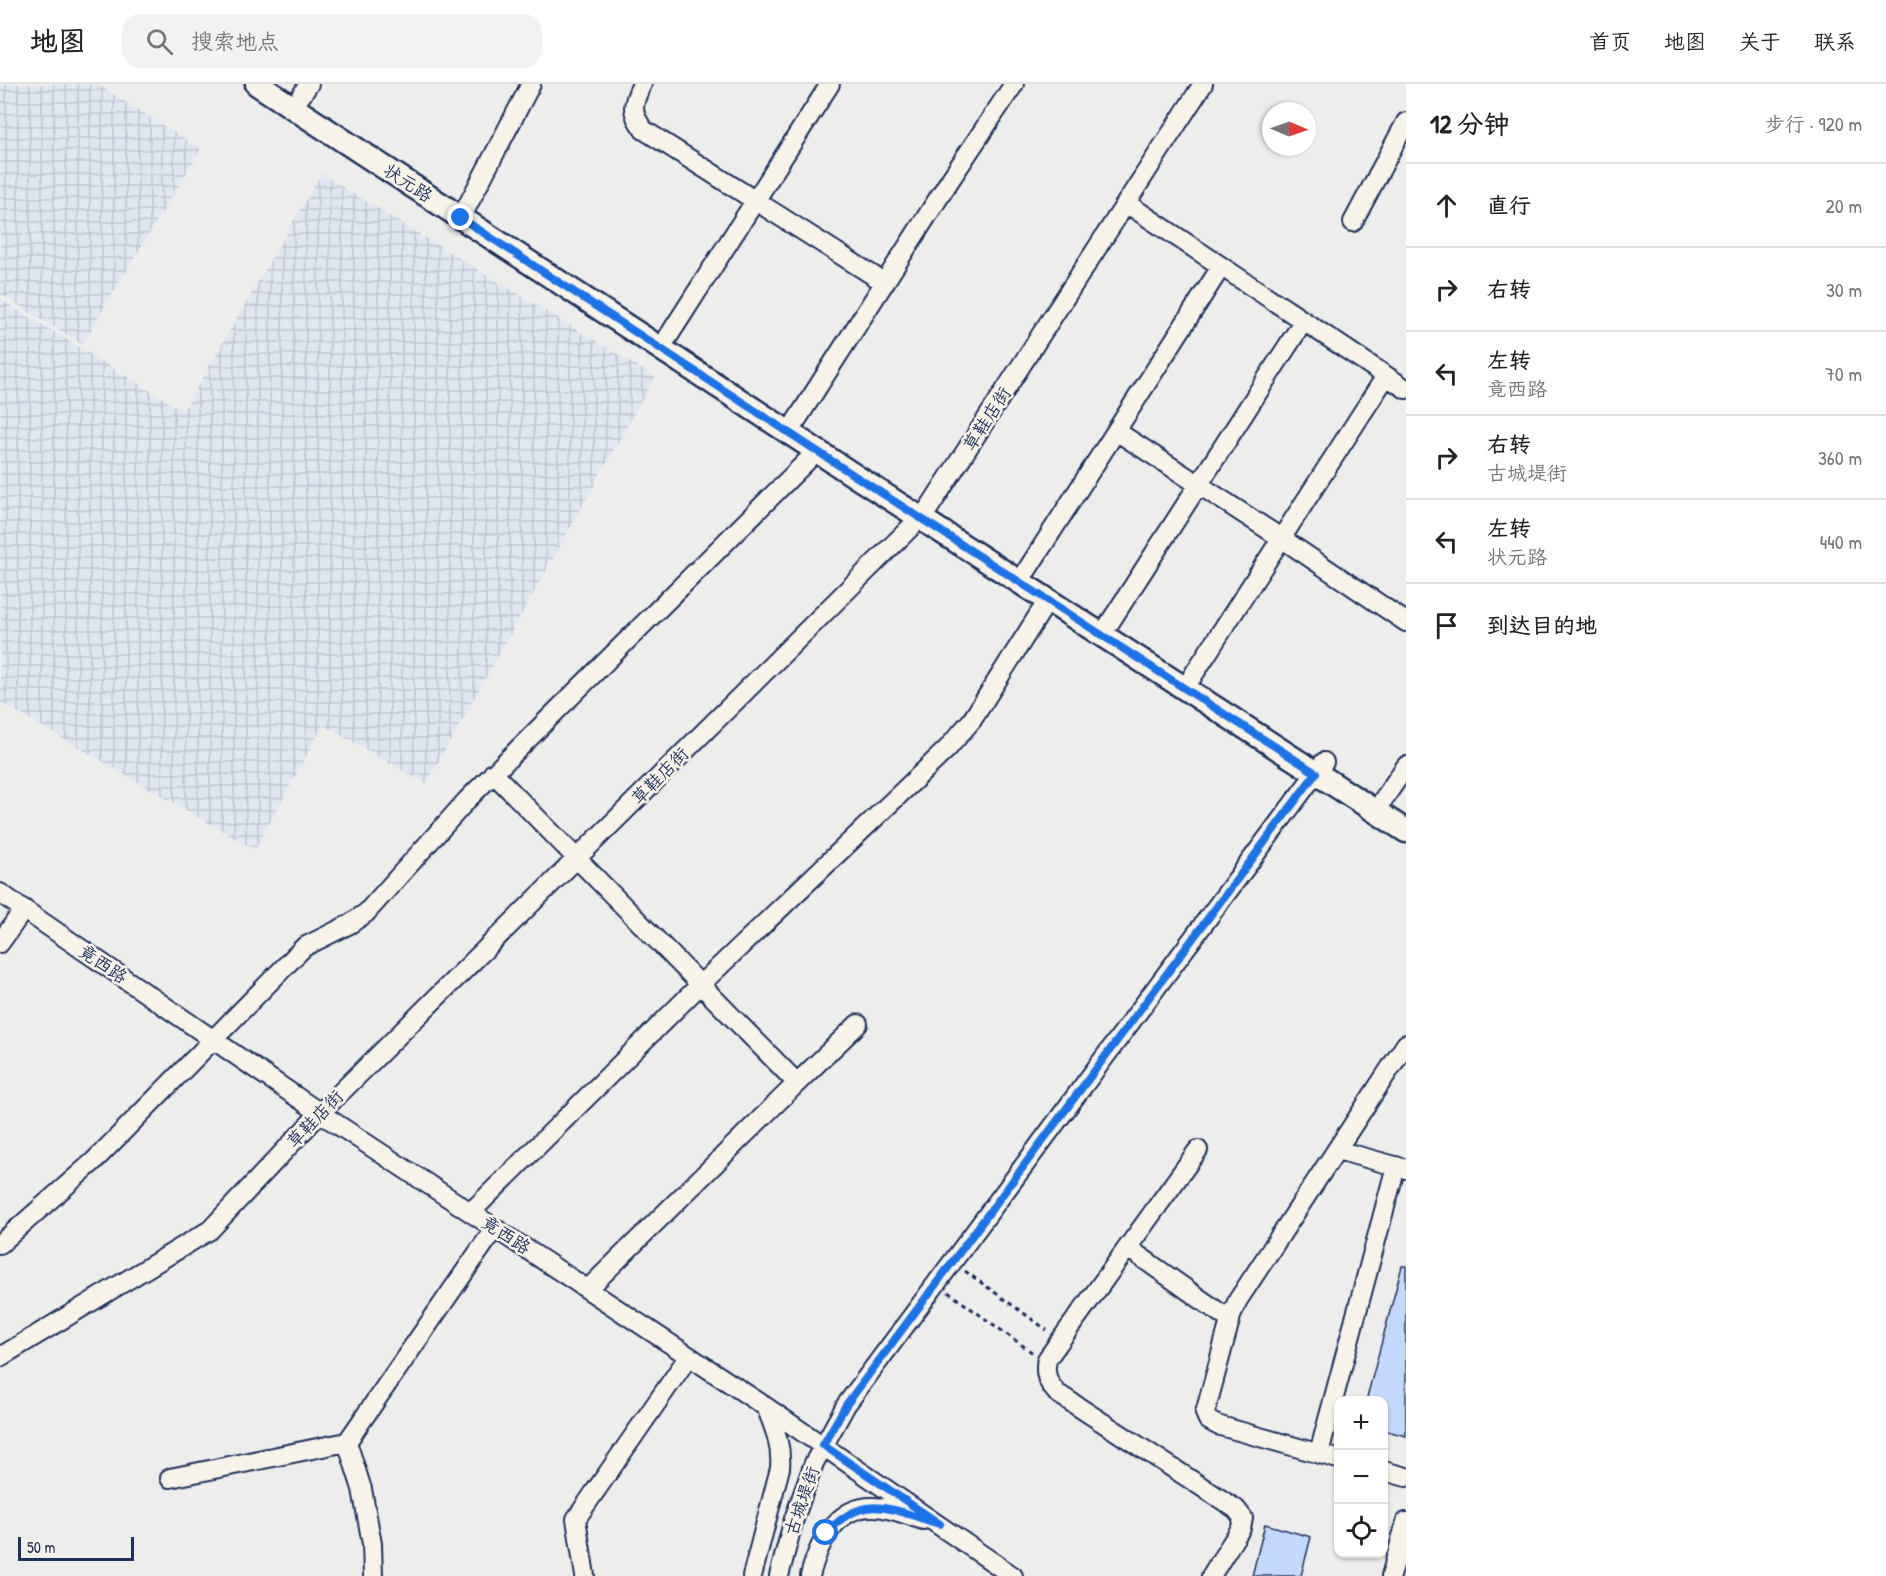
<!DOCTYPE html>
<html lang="zh">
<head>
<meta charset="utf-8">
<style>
	:root { --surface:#fff; --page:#f2f2f2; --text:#222; --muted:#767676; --line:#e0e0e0 }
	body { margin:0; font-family:"Patrick Hand","LXGW WenKai TC",sans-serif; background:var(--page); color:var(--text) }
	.controls { position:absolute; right:18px; bottom:18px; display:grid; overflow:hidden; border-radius:12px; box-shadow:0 2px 4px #0004 }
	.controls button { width:54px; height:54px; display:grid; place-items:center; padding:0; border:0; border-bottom:2px solid var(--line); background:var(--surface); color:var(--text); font:30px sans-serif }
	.compass { position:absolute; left:1262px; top:18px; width:54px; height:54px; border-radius:50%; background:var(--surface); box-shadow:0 2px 4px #0004; rotate:92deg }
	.scale { position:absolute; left:18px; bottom:15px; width:116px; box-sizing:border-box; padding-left:6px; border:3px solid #1b2f5e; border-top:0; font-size:16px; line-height:21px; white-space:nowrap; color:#1b2f5e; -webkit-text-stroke:4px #f7f3e8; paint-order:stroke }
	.stop { position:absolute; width:18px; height:18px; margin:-14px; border:4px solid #1a73e8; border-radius:50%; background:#fff }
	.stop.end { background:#1a73e8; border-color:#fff; box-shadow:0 2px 6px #0008 }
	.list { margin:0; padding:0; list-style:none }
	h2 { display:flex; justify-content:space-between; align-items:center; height:78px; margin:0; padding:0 24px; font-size:26px }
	h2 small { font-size:20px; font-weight:400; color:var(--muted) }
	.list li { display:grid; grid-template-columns:39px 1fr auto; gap:18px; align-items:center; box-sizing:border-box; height:84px; padding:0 24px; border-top:2px solid var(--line) }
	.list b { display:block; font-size:22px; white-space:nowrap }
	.list p { margin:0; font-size:20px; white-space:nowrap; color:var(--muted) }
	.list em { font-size:20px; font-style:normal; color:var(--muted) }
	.icon { flex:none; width:33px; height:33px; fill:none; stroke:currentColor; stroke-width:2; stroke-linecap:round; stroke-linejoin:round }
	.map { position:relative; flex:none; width:1406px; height:1492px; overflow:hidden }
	header { display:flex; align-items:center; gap:36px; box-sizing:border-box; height:84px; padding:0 30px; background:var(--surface); border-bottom:2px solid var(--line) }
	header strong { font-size:28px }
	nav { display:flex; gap:33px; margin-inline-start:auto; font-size:21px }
	.search { width:420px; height:54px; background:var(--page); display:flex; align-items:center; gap:15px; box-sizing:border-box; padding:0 21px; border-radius:18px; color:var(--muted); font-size:22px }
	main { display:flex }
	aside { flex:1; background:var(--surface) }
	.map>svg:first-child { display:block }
	.industrial { fill:url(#industrial-grid) }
	.building { fill:#c3d8fd; stroke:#1b2f5e; stroke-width:1.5 }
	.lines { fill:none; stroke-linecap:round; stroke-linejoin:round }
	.minor-casing { stroke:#1b2f5e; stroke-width:22 }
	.major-casing { stroke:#1b2f5e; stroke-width:27 }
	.path { stroke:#1b2f5e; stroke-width:3; stroke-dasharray:4.5 4.5; stroke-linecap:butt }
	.minor { stroke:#f7f3e8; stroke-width:18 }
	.major { stroke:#f7f3e8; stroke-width:22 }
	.route { stroke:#1a73e8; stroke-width:8 }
	.labels { text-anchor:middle; stroke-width:5; stroke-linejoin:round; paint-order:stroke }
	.street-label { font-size:18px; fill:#1b2f5e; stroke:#f7f3e8 }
</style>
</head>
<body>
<header>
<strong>地图</strong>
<div class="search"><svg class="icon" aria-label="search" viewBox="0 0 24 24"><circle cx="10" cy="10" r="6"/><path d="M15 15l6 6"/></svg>搜索地点</div>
<nav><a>首页</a><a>地图</a><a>关于</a><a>联系</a></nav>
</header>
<main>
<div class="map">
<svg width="1406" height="1492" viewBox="0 0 1406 1492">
	<defs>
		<pattern id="industrial-grid" width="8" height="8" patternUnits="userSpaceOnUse" patternTransform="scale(1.5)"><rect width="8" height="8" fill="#e0e7f1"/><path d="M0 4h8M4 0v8" fill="none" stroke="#c0c6d1"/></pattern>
	</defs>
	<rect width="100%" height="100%" fill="#edeeec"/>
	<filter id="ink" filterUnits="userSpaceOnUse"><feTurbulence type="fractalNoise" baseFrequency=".0167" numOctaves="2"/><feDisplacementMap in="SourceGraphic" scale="12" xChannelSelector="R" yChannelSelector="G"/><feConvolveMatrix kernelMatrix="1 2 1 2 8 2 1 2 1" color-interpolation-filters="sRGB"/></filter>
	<g filter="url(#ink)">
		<path class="industrial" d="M0,0h97l104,65 -119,195 -82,-50z
			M321,90l334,203 -229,407 -103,-59 -68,125 -255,-148v-403l183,112z"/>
		<path class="building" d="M1402,1182h4v170l-23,-6v-29h-17z
			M1265,1440l46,13 -10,39h-49z"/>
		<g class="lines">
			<g class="minor-casing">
				<path id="minor" d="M642,0c-10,20 -12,28 2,46l241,153
					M301,12l8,-12
					M1126,119l280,186
					M461,134l70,-134
					M1353,138l53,-100
					M668,253l162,-253
					M796,337l154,-241 64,-96
					M1116,347l165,107 125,84
					M1027,486l194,-303
					M1109,540l194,-302
					M1192,593l194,-301
					M493,689l304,310 -209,206
					M1383,716l23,-34
					M0,809l320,220 446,294 247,169
					M0,859l24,-34
					M797,999l61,-59
					M1198,1066l-151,209c-3,14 0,23 10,34l179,116 7,9 -2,10 -30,48
					M1337,1066l69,19
					M471,1128l230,-228 246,-235 25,-29 76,-120
					M0,1160l94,-83 210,-214 46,-23 16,-11 101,-113 350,-349
					M1128,1164l102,72
					M0,1273l210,-127 110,-117 600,-595 9,-10 274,-424
					M1319,1369l77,-287
					M1338,1375l-121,-34 -9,-5 -3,-7 27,-100 6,-13 168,-256
					M1384,1387l22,6
					M170,1394l177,-36
					M373,1492l-1,-32 -10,-55 -15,-47 148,-214
					M585,1492l-9,-57 113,-163
					M752,1492l28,-108c2,-23 -6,-41 -14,-61
					M779,1492l15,-57 20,-56 32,-58 478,-643
					M810,1492c9,-35 29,-76 73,-68 14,2 27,8 40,12
					M1391,1492l15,-54"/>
			</g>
			<g class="major-casing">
				<path id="major" d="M257,0l595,390 554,357"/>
			</g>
			<path class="path" d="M965,1187l82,59
				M948,1208l85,61"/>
			<use href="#minor" class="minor"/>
			<use href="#major" class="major"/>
		</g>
	</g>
	<g class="lines" filter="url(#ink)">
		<path class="route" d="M461,134l391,256 464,299 -470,632 -23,40 117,79c-48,-14 -75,-33 -114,9"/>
	</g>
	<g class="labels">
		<g class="street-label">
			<text transform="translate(408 99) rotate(33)" y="6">状元路</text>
			<text transform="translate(987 335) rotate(-57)" y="6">草鞋店街</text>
			<text transform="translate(660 692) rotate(-45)" y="6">草鞋店街</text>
			<text transform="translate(103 880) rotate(34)" y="6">竟西路</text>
			<text transform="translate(315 1035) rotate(-46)" y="6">草鞋店街</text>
			<text transform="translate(506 1151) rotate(33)" y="6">竟西路</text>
			<text transform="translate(802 1417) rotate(-71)" y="6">古城堤街</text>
		</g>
	</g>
</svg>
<div class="controls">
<button>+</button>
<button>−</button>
<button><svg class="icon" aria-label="locate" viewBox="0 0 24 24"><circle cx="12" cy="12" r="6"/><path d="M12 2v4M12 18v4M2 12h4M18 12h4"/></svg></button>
</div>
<svg class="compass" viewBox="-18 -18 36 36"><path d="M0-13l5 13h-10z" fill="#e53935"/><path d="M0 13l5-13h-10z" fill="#767676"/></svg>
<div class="scale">50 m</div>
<div class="stop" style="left:826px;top:1449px"></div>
<div class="stop end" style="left:461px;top:134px"></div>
</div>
<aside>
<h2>12 分钟<small>步行 · 920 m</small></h2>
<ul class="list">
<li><svg class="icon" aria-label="ahead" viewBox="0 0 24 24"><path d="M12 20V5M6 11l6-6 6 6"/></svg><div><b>直行</b></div><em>20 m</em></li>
<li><svg class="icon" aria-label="right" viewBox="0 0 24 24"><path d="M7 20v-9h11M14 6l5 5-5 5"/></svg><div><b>右转</b></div><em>30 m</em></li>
<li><svg class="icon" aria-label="left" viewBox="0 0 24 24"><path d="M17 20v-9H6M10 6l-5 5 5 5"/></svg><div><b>左转</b><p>竟西路</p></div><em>70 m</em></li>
<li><svg class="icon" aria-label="right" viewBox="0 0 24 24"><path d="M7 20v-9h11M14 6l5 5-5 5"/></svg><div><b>右转</b><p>古城堤街</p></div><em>360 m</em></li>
<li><svg class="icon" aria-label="left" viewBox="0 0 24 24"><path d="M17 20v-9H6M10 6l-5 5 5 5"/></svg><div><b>左转</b><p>状元路</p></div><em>440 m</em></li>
<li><svg class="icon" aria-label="arrive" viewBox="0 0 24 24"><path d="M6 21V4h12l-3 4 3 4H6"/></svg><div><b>到达目的地</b></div></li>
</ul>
</aside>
</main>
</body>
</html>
